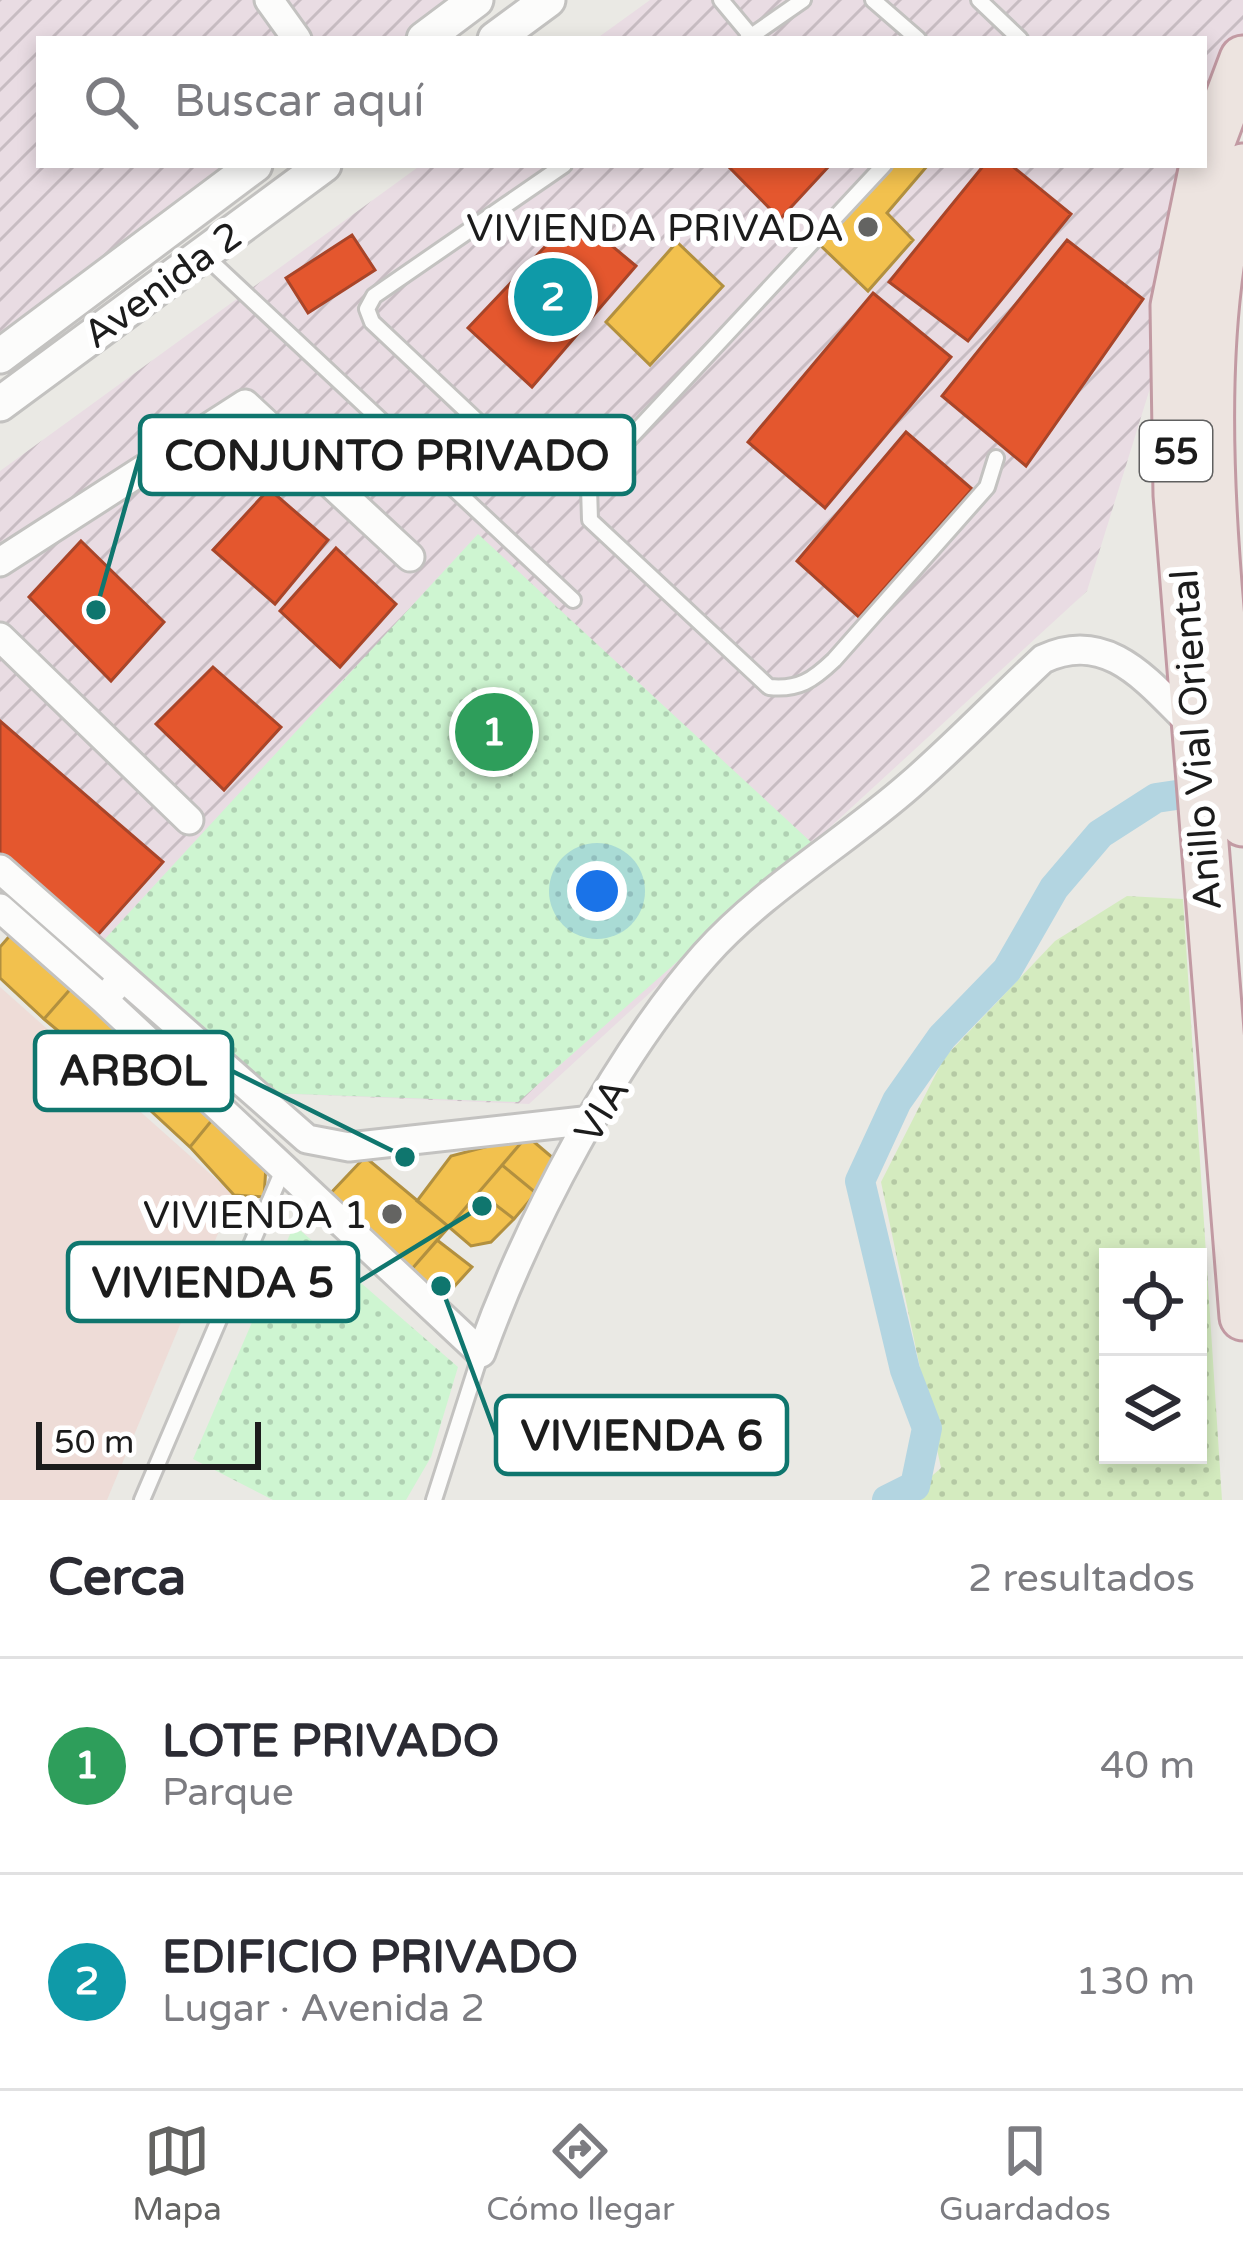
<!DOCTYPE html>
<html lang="es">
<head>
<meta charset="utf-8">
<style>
	:root { --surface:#fff; --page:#f2f2f3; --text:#2b2b33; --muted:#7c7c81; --line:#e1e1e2; --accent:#646462 }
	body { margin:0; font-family:"Varela Round",sans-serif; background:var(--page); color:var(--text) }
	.controls { position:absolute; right:36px; bottom:36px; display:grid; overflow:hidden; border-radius:0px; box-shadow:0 6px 18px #0003 }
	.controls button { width:108px; height:108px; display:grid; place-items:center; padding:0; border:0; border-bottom:3px solid var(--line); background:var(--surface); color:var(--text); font:60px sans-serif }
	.scale { position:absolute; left:36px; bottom:30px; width:225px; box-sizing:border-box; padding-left:12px; border:6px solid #1c1c1c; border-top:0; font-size:33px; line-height:42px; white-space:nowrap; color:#1c1c1c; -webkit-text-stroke:9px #fff; paint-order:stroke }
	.you { position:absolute; left:597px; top:891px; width:42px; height:42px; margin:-30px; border:9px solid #fff; border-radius:50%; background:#1a73e8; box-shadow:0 0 0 18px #1a73e833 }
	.badge { display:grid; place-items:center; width:78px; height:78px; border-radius:50%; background:var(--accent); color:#fff; font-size:39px; font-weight:700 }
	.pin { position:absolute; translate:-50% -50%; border:6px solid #fff; box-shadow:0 3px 12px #0006 }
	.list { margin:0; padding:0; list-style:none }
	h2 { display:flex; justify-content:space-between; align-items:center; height:156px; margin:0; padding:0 48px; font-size:51px }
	h2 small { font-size:39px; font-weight:400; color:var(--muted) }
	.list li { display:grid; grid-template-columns:78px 1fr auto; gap:36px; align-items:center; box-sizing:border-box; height:216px; padding:0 48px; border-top:3px solid var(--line) }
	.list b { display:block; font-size:45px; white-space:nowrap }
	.list p { margin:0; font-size:39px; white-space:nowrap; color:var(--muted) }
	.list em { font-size:39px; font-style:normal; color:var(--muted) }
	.icon { flex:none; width:66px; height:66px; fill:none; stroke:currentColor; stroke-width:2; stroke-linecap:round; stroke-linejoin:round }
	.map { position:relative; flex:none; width:1243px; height:1500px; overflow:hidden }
	.search { position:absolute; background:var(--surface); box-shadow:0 6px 18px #0003; left:36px; right:36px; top:36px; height:132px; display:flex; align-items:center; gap:30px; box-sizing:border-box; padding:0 42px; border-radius:0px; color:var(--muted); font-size:45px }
	.sheet { height:588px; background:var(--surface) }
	nav { display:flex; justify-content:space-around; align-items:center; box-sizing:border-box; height:168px; border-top:3px solid var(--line); background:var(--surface); font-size:33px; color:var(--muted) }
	nav a { display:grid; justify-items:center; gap:6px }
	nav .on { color:var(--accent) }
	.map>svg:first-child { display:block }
	.commercial { fill:#eedcd7 }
	.industrial { fill:url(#industrial-furrows) }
	.grass { fill:url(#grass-dots); fill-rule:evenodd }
	.park { fill:url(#park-dots) }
	.homes { fill:#f2c14e; stroke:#b2903f; stroke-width:3 }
	.shops { fill:#e4572e; stroke:#a84529; stroke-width:3 }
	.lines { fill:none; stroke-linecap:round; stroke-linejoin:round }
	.canal { stroke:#b3d5e1; stroke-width:30 }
	.service-casing { stroke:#c3c2c0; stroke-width:20 }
	.minor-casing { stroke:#c3c2c0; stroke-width:33 }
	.tertiary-casing { stroke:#c3c2c0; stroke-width:39 }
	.trunk-casing { stroke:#c29aa3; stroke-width:51 }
	.service { stroke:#fcfcfb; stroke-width:14 }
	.minor { stroke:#fcfcfb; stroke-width:27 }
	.tertiary { stroke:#fcfcfb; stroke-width:33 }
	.trunk { stroke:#ede4e0; stroke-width:45 }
	.poi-dot { fill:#646462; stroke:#fff; stroke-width:4.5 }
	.labels { text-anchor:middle; stroke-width:12; stroke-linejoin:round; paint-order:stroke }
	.shield { fill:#fff; stroke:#606060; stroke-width:3 }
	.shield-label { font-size:36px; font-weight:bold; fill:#1c1c1c }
	.poi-label { font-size:39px; fill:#1c1c1c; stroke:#fff; text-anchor:end }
	.street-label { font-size:39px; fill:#1c1c1c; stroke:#fff }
	.leader { fill:none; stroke:#0f766e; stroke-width:4.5 }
	.callout-dot { fill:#0f766e; stroke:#fff; stroke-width:4.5 }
	.callout { fill:#fff; stroke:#0f766e; stroke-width:4.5 }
	.callout-label { font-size:42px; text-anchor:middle; font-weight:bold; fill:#1c1c1c }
</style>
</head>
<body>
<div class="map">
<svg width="1243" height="1500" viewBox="0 0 1243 1500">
	<defs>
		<pattern id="industrial-furrows" width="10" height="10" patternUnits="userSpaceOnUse" patternTransform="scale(3)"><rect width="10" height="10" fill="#e9dce3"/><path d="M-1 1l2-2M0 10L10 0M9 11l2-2" fill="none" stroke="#c7bcc2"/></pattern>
		<pattern id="grass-dots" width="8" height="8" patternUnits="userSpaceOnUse" patternTransform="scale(3)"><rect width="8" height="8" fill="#d4ebbf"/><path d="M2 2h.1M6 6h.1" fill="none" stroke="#b5c9a4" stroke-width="1.8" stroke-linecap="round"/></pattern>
		<pattern id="park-dots" width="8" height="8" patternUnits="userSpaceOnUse" patternTransform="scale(3)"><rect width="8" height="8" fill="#cef5d1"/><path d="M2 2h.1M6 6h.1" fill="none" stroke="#b0d1b3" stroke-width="1.8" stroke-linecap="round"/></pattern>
	</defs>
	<rect width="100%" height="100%" fill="#eae9e4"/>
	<path class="commercial" d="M0,987l234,208 -127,305h-107z"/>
	<path class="industrial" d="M0,0h469l-54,39h-376v126h202l-241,175z
		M650,0h593v89l-156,502 -558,513 -261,-11 -268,-238v-384l421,-306h783v-126h-608z"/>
	<path class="grass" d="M1127,896l56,3 39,601h-318l37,-32 -60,-286 63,-124 111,-117zM1108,1257h90v198h-90z"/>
	<path class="park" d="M478,534l334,309 -294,259 -250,-9 -165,-152z
		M294,1225l164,142 -27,90 -25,43h-133l-80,-41z"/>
	<path class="homes" d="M892,165h36l-41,48 26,27 -45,51 -48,-46z
		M677,242l46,44 -73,79 -44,-43z
		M13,932l61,53 -30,34 -44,-41v-31z
		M74,985l79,71 -29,30 -80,-67z
		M153,1056l64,58 -27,33 -66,-61z
		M217,1114l49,52 -2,31 -30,-2 -44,-48z
		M527,1136l-78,91 -32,-26 34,-45z
		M527,1136l33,28 -24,29 -34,-28z
		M365,1157l84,70 -38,43 -82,-75z
		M502,1165l34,28 -22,26 -35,-27z
		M479,1192l35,27 -23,23 -20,4 -22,-19z
		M437,1240l35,27 -31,34 -30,-31z"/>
	<path class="shops" d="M727,165h103l-50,54z
		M984,165h27l60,49 -103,127 -79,-59z
		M575,215l61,51 -104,121 -64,-59z
		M352,235l23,35 -67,43 -22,-35z
		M1067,240l76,59 -117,167 -84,-70z
		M873,293l78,64 -126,151 -77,-66z
		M906,432l66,57 -113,128 -62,-56z
		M269,489l59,51 -53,64 -62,-54z
		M81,541l83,81 -53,59 -82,-84z
		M336,548l60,56 -56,63 -60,-56z
		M213,667l68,60 -57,63 -68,-66z
		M0,721l163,141 -69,77 -94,-86z"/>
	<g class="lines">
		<path class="canal" d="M887,1500l28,-14 12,-58 -22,-58 -45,-189 37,-80 45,-64 65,-67 47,-82 46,-54 56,-36 61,-9"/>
		<g class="service-casing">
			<path id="service" d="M721,0l30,36
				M873,0l45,39
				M979,0l41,39
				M747,39l56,-39
				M884,165l-283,304 -12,18 1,33 179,167c30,3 44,-7 65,-27l153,-173 9,-29
				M203,254l370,346
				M544,484l-172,-162 -5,-13 7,-13 190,-131
				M142,1500l141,-330
				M434,1500l47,-147"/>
		</g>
		<g class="minor-casing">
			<path id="minor" d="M269,0l28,39
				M0,562l245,-158 165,153
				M0,637l189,183
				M0,869l307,270 42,8 243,-27
				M0,908l104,92
				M121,979l-17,21 377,353c46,-128 133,-295 224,-398 58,-65 139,-112 205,-170 46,-40 88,-84 133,-126 65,-31 106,24 149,66"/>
		</g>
		<g class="tertiary-casing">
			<path id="tertiary" d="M424,39l52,-39
				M495,39l53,-39
				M0,356l255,-191
				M0,404l324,-239"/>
		</g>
		<g class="trunk-casing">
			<path id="trunk" d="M1204,163l39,-104
				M1203,165l-29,141 3,189 66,822
				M1243,167c-61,178 -21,468 0,656"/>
		</g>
		<use href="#service" class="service"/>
		<use href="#minor" class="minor"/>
		<use href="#tertiary" class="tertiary"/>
		<use href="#trunk" class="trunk"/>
	</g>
	<g class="poi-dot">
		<circle cx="868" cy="227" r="12"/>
		<circle cx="392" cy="1214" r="12"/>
	</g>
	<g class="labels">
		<rect class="shield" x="1140" y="421" width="72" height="60" rx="9"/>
		<g class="shield-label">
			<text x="1176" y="464">55</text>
		</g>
		<g class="poi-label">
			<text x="844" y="241">VIVIENDA PRIVADA</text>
			<text x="368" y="1228">VIVIENDA 1</text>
		</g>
		<g class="street-label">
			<text transform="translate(162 284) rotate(-36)" y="14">Avenida 2</text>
			<text transform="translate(1195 740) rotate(-94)" y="14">Anillo Vial Oriental</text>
			<text transform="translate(601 1110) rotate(-59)" y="14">VIA</text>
		</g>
	</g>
	<path class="leader" d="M96 610L140 455M405 1157L232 1071M482 1206L358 1282M441 1286L496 1435"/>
	<g class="callout-dot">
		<circle cx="96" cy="610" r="12"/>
		<circle cx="405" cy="1157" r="12"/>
		<circle cx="482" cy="1206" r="12"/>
		<circle cx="441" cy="1286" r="12"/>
	</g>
	<g class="callout">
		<rect x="140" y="416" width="494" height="78" rx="12"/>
		<rect x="35" y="1032" width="197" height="78" rx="12"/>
		<rect x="68" y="1243" width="290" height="78" rx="12"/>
		<rect x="496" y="1396" width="291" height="78" rx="12"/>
	</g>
	<g class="callout-label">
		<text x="387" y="470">CONJUNTO PRIVADO</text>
		<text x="133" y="1085">ARBOL</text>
		<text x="213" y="1297">VIVIENDA 5</text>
		<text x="642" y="1450">VIVIENDA 6</text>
	</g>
</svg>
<div class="controls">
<button><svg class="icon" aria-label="locate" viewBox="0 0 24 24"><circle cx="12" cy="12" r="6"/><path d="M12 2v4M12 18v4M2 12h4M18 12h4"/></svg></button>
<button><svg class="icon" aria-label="layers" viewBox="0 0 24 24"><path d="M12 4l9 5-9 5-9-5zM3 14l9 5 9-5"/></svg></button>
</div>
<div class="scale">50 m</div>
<div class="you"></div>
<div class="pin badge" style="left:494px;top:732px;background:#2e9e5b">1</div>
<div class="pin badge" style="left:553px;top:297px;background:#0f9aa8">2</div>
<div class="search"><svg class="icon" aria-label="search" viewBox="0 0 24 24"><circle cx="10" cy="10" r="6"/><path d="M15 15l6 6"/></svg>Buscar aquí</div>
</div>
<section class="sheet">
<h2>Cerca<small>2 resultados</small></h2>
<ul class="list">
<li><span class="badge" style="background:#2e9e5b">1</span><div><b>LOTE PRIVADO</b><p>Parque</p></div><em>40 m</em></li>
<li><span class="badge" style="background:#0f9aa8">2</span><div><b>EDIFICIO PRIVADO</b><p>Lugar · Avenida 2</p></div><em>130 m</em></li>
</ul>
</section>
<nav>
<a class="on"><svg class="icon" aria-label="map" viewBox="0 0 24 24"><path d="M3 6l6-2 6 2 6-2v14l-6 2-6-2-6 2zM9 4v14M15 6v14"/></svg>Mapa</a>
<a><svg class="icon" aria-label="directions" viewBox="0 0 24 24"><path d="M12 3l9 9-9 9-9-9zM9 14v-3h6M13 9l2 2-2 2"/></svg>Cómo llegar</a>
<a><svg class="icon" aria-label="saved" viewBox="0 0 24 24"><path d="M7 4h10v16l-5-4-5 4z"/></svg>Guardados</a>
</nav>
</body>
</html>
